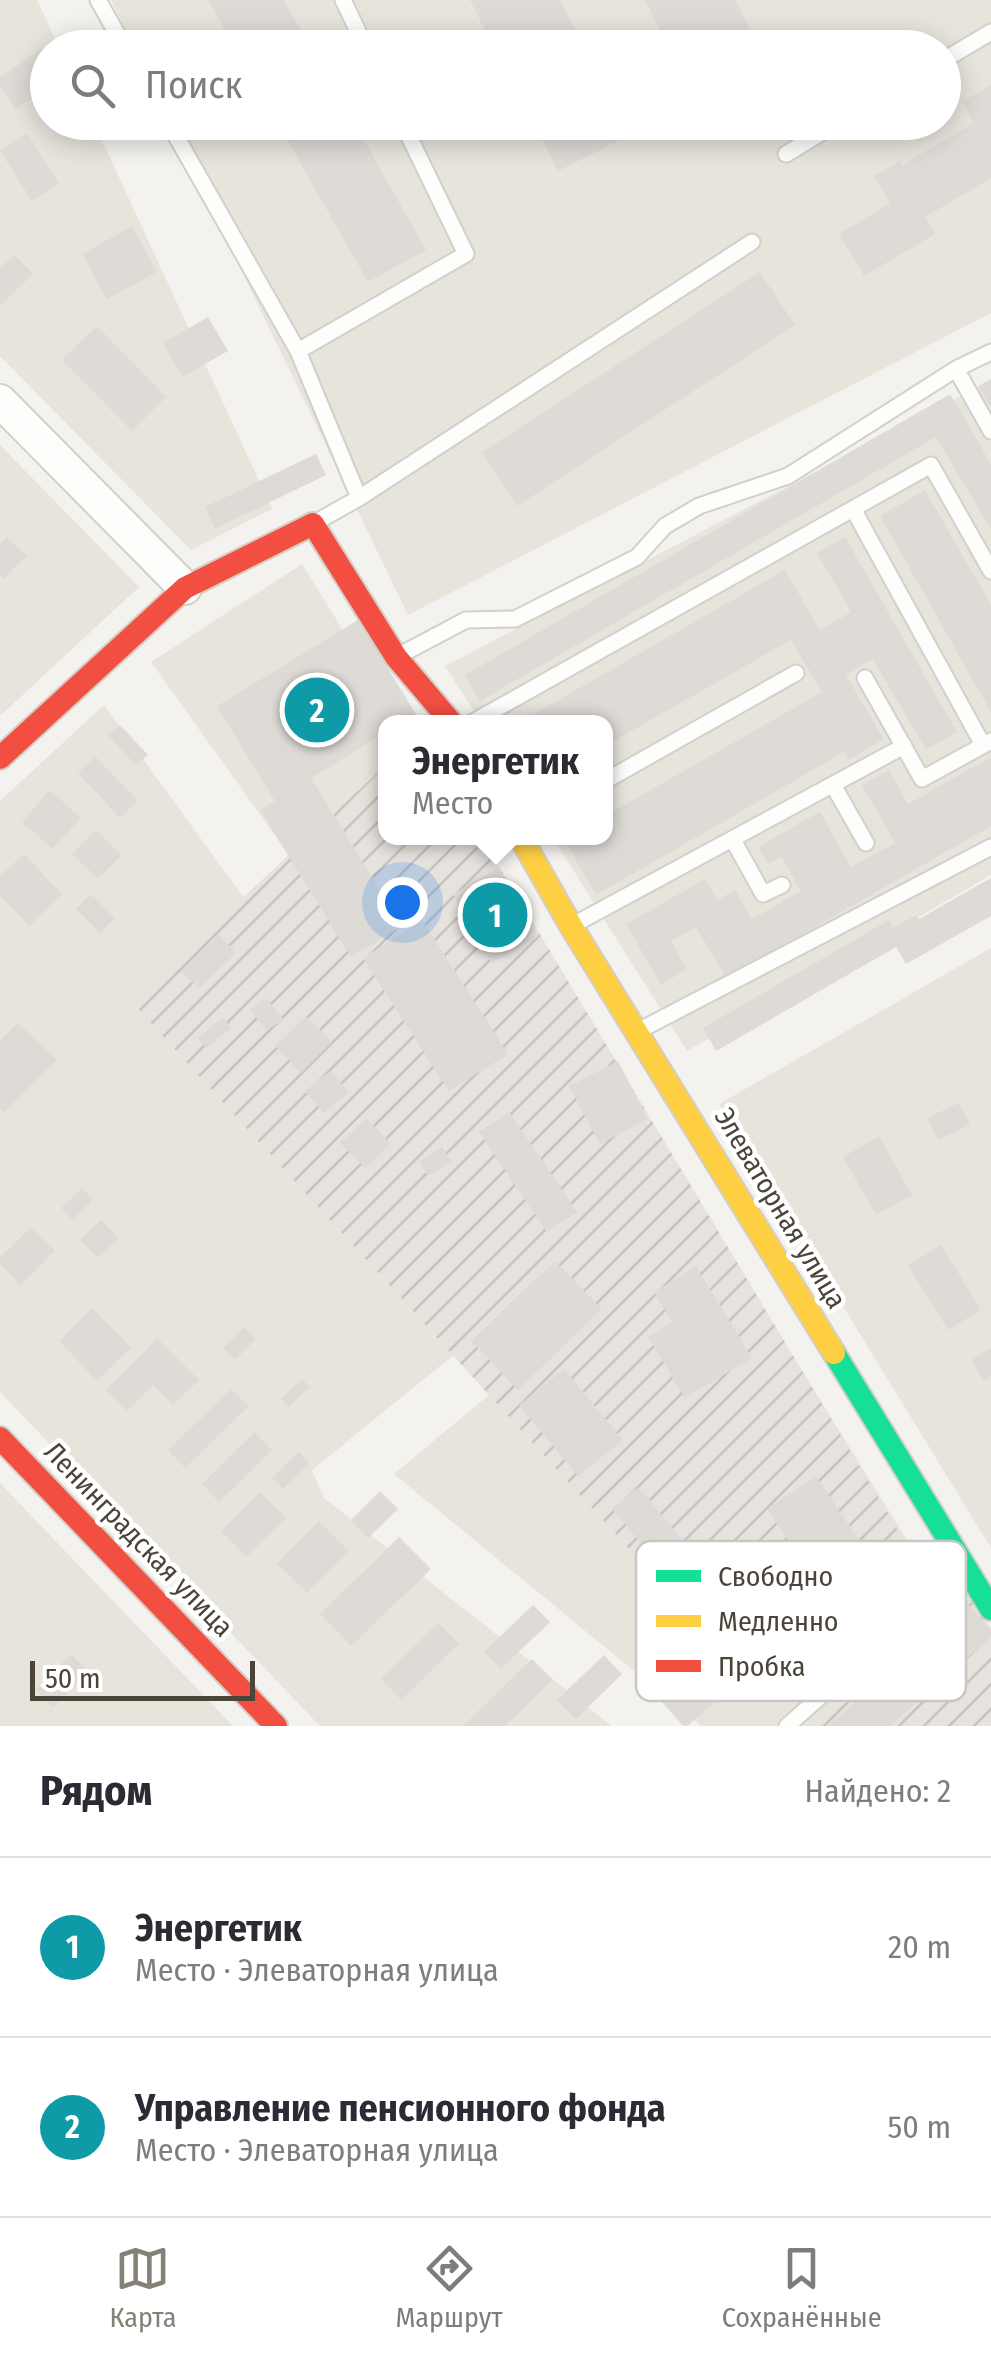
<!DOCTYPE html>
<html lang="ru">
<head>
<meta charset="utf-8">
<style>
	:root { --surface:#fff; --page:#f7f7f7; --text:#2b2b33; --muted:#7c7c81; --line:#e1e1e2; --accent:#868178 }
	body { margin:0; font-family:"Fira Sans Condensed",sans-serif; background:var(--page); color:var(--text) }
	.scale { position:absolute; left:30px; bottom:25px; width:225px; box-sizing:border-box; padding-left:10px; border:5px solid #4b4439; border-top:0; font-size:28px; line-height:35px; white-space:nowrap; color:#4b4439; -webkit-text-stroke:8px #fff; paint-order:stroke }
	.you { position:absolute; left:402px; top:902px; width:35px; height:35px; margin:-25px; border:8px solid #fff; border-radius:50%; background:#1a73e8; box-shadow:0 0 0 15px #1a73e833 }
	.badge { display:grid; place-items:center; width:65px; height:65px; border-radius:50%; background:var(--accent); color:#fff; font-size:32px; font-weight:700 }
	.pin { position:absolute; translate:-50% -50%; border:5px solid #fff; box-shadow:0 2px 10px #0006 }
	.popup { position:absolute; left:378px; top:715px; width:235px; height:130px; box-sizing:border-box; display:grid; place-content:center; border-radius:20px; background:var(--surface); filter:drop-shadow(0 2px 8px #0005); font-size:32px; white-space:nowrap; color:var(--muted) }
	.popup b { font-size:38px; color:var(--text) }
	.popup::after { content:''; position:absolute; left:50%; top:100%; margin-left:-20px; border:20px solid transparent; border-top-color:var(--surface) }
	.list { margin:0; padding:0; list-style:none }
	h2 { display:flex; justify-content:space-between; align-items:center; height:130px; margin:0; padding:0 40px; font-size:42px }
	h2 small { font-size:32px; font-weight:400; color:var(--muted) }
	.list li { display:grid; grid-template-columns:65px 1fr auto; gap:30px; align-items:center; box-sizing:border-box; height:180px; padding:0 40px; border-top:2px solid var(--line) }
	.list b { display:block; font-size:38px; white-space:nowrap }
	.list p { margin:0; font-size:32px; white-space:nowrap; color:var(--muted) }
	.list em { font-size:32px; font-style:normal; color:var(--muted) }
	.icon { flex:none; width:55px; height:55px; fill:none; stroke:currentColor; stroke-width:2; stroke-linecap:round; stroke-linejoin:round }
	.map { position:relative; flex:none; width:991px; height:1726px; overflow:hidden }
	.search { position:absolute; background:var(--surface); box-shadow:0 5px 25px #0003; left:30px; right:30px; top:30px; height:110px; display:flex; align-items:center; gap:25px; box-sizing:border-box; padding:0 35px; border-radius:55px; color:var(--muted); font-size:38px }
	.sheet { height:490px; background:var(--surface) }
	nav { display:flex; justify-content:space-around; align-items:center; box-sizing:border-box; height:140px; border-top:2px solid var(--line); background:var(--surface); font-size:28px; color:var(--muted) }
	nav a { display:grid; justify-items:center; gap:5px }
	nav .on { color:var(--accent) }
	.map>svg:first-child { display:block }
	.residential { fill:#e7e4dc }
	.industrial { fill:url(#industrial-furrows) }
	.building { fill:#dedbd6 }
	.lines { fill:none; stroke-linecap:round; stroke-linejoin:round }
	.lane-casing { stroke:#d2d0cb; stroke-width:19 }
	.street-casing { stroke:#d2d0cb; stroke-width:36 }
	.fast-casing { stroke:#d3cfc5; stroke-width:26 }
	.slow-casing { stroke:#d3cfc5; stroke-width:26 }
	.jam-casing { stroke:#d3cfc5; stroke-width:26 }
	.lane { stroke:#fdfdfc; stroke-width:15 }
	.street { stroke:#fdfdfc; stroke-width:32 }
	.fast { stroke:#16e098; stroke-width:22 }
	.slow { stroke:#ffcf43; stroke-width:22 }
	.jam { stroke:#f24e42; stroke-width:22 }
	.labels { text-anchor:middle; stroke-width:9; stroke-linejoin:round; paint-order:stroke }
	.street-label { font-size:28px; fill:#4b4439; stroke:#fff }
	.key { fill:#fff; stroke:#c9c7c4; stroke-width:2.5 }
	.key-label { font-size:28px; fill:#4b4439 }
</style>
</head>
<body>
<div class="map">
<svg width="991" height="1726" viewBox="0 0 991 1726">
	<defs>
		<pattern id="industrial-furrows" width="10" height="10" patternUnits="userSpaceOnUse" patternTransform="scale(2.5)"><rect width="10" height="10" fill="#e6e2de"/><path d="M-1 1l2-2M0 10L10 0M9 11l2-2" fill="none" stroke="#c7c3bf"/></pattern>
	</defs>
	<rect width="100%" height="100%" fill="#f4f2ee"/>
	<path class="residential" d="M0,0h37l22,47 -11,1v74l46,1 178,386 -81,41 -191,-194z
		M111,0h880v313l-583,302 -238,-492 774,-1v-74l-811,-1z
		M991,380v495l-304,176 -134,-213h52v-116h-124l-36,-56z
		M0,445l139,142 -139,129z
		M302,564l98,158h-15v116h86l520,837v51h-290l-307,-252 211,-176 -454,-636z
		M104,705l426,588 -218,177 12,28 288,228h-292l-320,-334v-591z
		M991,948v600l-272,-444z
		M0,1483l233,243h-233z"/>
	<path class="industrial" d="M385,766v72h97l426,709 -158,135 -619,-681z
		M969,1591l22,37v98h-172z"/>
	<path class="building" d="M208,0h76l27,48h-76z
		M470,0h90l25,48h-91z
		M645,0h90l21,41 -12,7h-75z
		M43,48l5,6v34l-33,21 -15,-23v-9z
		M991,85v93l-66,39 10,17 -71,42 -25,-42 51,-31 -16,-27 26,-15 2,4 72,-42 -12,-21z
		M277,122h77l72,128 -58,32z
		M533,122h91l6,13 -72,36z
		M27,133l32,51 -27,17 -32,-50z
		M132,226l25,46 -50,27 -25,-45z
		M14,255l19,19 -33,32v-38z
		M760,272l35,53 -278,181 -35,-54z
		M208,317l20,34 -46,26 -19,-34z
		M97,326l69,71 -34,34 -70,-71z
		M991,379v29l-13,-22z
		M950,394l41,70v66l-55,-93 -456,264 -15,-26z
		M316,454l10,21 -111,54 -10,-22z
		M925,490l66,115v107l-111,-196z
		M7,537l20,19 -24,23 -3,-4v-31z
		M845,537l112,195 -31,18 -53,-91 -27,16 38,64 -35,21 -5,-8 -248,143 -32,-55 41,-2v-22l217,-124 -31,-52 -186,106v-24h-85l265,-152 35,60 31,-18 -34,-59z
		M358,620l58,94 -13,8h-18v11l-74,45 91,148 -51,31 -91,-147 15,-9 -58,-95z
		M120,725l28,30 -12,11 -28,-31z
		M95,756l43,45 -18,17 -42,-45z
		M991,757v69l-265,152 -30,-51 -25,14 16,28 -26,16 -35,-61 79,-45 12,21 18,-10 17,29 49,-28 -20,-34 -13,7 -10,-17 62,-35 31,55 44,-24 -33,-58 27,-15 19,34z
		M50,790l31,28 -28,31 -31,-27z
		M96,830l26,25 -24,24 -26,-25z
		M24,854l38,40 -33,32 -29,-30v-20z
		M499,868l39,69 -47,26 -38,-69z
		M991,878v38l-85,48 -10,-17 -180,104 -13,-23 186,-108 4,8 23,-13 3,4z
		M91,894l24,24 -15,15 -24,-24z
		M422,920l86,134 -59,37 -86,-133z
		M219,935l17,18 -37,36 -18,-18z
		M266,998l17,21 -16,12 -17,-21z
		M306,1016l26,26 -31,31 -26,-27z
		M223,1017l8,11 -25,20 -8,-10z
		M18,1023l39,37 -52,52 -5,-4v-67z
		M618,1061l30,58 -48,25 -31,-58z
		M331,1070l18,23 -25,20 -19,-22z
		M959,1103l11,22 -32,15 -11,-22z
		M509,1112l68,100 -30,20 -68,-100z
		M366,1118l25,26 -25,25 -26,-26z
		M879,1136l33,59 -36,20 -33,-58z
		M442,1147l10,14 -24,15 -9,-14z
		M82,1188l11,11 -20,21 -12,-12z
		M101,1220l18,18 -21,20 -18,-18z
		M31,1227l24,24 -35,34 -20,-21v-7z
		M941,1245l40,65 -33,20 -40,-65z
		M555,1261l47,48 -84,81 -47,-49z
		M696,1266l56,92 -67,40 -37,-61 24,-15 -18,-30z
		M92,1308l39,40 -34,33 -38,-40z
		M245,1327l11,12 -21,21 -12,-12z
		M157,1338l42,42 -26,25 -20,-20 -26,26 -21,-21z
		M991,1348v28l-7,5 -13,-21z
		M564,1369l59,71 -45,36 -59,-71z
		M302,1379l8,8 -22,20 -7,-8z
		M231,1389l18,17 -64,62 -17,-18z
		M255,1432l17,18 -53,52 -17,-18z
		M299,1452l11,11 -27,26 -11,-11z
		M816,1476l60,90 -49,32 -60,-89z
		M638,1487l97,114 -27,22 -96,-114z
		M380,1491l18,18 -30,29 -17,-18z
		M260,1492l26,26 -40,39 -25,-26z
		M319,1521l30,30 -42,42 -30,-29z
		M399,1537l32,32 -80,77 -31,-32z
		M799,1584l25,29 -31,27 -25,-28z
		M967,1603l24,27v7l-101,89h-62z
		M533,1605l17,17 -49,47 -17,-17z
		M747,1616l24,32 -28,21 -24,-32z
		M438,1623l21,21 -58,56 -20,-21z
		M71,1654l18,18 -36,35 -17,-18z
		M604,1655l18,19 -46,45 -19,-19z
		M532,1659l21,21 -48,46h-42z
		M696,1659l30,34 -39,33h-4l-28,-32z"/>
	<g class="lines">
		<g class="lane-casing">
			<path id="lane" d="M98,0l27,48
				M343,0l23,48
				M944,60l47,-28
				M168,122l130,229
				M786,154l53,-32
				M991,352l-35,17 35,62
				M359,498l-61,-147 168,-97 -64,-132
				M853,509l130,236
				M318,521l41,-23 393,-256
				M400,655l66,-35 49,-1 122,-62 28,-31 34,-20 89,-30 168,-107
				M865,678l57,101 69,-38
				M473,722l458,-257 60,106
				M605,781l191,-108
				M833,785l33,58
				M733,840l30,54 19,-9
				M573,925l331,-179
				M640,1030l351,-183
				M787,1726l176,-156"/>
		</g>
		<g class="street-casing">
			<path id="street" d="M0,401l185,187"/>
		</g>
		<g class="fast-casing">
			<path id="fast" d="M834,1353l157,256"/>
		</g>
		<g class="slow-casing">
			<path id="slow" d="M521,838l50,88 263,427"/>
		</g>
		<g class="jam-casing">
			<path id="jam" d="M0,758l185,-170 128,-64 83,133 55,65
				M0,1438l276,288"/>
		</g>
		<use href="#lane" class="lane"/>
		<use href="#street" class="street"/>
		<use href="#fast" class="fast"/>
		<use href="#slow" class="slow"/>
		<use href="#jam" class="jam"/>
	</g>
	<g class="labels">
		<g class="street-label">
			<text transform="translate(781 1208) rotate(59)" y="10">Элеваторная улица</text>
			<text transform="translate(139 1539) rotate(46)" y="10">Ленинградская улица</text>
		</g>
	</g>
	<rect x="636" y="1541" width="330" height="160" rx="15" class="key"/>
	<rect x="656" y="1570" width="45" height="12" fill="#16e098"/>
	<rect x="656" y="1615" width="45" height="12" fill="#ffcf43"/>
	<rect x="656" y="1660" width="45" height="12" fill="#f24e42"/>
	<g class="key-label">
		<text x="718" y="1586">Свободно</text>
		<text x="718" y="1631">Медленно</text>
		<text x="718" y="1676">Пробка</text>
	</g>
</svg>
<div class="scale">50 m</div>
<div class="you"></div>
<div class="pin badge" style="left:495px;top:915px;background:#0f9aa8">1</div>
<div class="popup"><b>Энергетик</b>Место</div>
<div class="pin badge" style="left:317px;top:710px;background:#0f9aa8">2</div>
<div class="search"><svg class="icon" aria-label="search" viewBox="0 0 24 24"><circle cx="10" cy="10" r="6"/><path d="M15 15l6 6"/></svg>Поиск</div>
</div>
<section class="sheet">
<h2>Рядом<small>Найдено: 2</small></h2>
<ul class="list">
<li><span class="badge" style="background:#0f9aa8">1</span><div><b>Энергетик</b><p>Место · Элеваторная улица</p></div><em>20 m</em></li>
<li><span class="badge" style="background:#0f9aa8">2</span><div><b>Управление пенсионного фонда</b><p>Место · Элеваторная улица</p></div><em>50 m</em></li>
</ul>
</section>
<nav>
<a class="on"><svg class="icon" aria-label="map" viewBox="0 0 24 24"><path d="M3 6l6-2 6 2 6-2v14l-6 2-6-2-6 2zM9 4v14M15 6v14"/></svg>Карта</a>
<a><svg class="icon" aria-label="directions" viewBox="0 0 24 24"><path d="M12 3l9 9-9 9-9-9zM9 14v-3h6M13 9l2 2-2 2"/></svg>Маршрут</a>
<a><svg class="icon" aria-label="saved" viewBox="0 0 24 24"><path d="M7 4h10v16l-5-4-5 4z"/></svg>Сохранённые</a>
</nav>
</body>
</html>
